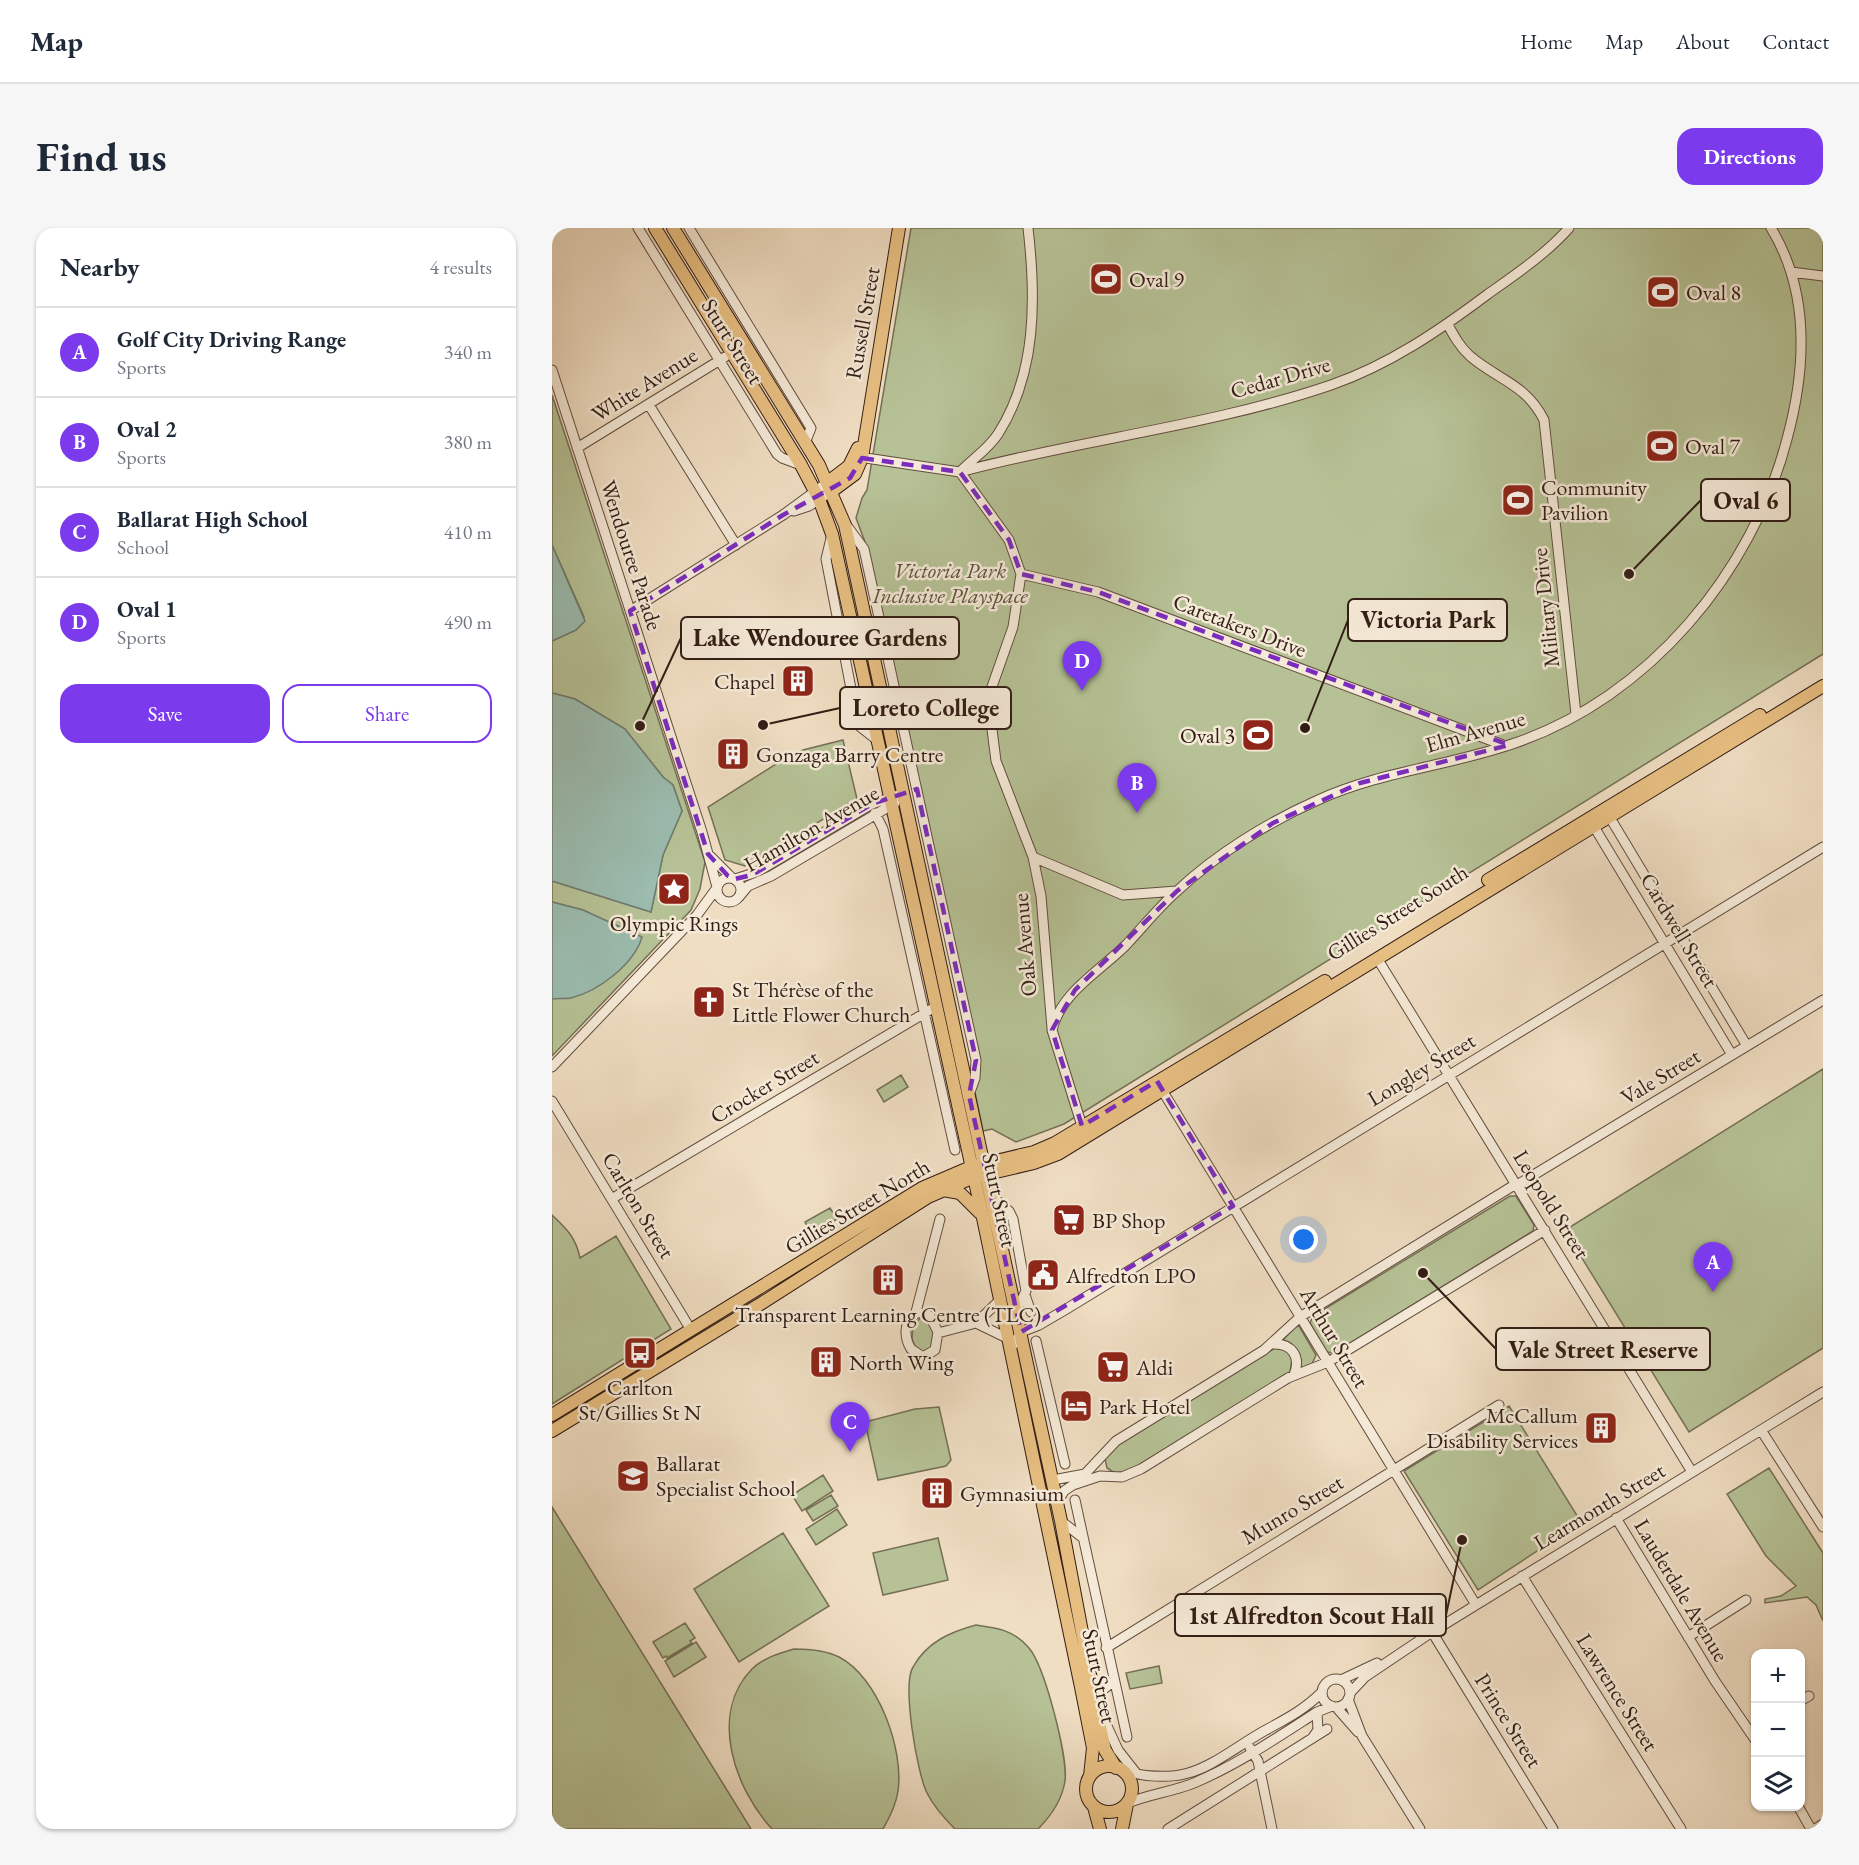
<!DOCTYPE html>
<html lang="en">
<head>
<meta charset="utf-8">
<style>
	:root { --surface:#fff; --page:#f6f6f7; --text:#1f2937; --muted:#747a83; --line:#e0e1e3; --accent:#7c3aed }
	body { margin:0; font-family:"EB Garamond",serif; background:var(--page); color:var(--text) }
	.controls { position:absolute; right:18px; bottom:18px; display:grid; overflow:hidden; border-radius:12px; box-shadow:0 2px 4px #0004 }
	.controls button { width:54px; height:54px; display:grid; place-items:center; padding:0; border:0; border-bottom:2px solid var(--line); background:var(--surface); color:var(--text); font:30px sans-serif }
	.you { position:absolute; left:752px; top:1012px; width:21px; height:21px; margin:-15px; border:4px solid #fff; border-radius:50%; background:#1a73e8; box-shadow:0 0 0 9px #1a73e833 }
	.badge { display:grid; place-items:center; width:39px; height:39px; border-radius:50%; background:var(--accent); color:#fff; font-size:20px; font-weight:700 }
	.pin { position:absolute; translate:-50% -50px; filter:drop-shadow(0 2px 3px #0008) }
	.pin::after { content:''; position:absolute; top:32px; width:21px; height:18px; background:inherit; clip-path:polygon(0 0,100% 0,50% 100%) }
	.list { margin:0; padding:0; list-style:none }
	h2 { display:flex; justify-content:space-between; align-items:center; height:78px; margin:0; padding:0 24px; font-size:26px }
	h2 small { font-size:20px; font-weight:400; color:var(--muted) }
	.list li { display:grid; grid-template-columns:39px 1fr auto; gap:18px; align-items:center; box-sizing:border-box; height:90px; padding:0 24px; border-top:2px solid var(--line) }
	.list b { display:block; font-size:22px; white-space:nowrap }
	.list p { margin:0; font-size:20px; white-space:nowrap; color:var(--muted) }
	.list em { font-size:20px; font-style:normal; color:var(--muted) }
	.actions { display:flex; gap:12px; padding:18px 24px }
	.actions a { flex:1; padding:14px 0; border:2px solid var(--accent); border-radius:18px; text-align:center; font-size:21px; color:var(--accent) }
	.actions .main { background:var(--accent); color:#fff }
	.icon { flex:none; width:33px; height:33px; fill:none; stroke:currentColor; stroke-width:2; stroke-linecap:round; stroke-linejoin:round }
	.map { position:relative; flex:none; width:1271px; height:1601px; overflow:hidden; border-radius:18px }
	header { display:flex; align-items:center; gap:36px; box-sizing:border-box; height:84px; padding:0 30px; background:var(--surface); border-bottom:2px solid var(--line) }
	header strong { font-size:28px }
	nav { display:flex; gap:33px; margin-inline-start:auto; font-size:21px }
	.intro { display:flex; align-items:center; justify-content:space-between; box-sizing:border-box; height:144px; padding:0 36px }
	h1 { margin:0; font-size:42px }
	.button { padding:15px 27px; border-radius:18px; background:var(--accent); color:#fff; font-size:21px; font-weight:700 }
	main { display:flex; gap:36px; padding:0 36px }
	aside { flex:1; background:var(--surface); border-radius:18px; box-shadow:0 2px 4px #0004 }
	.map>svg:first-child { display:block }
	.green { fill:#b6c296; stroke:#747056; stroke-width:1.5 }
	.water { fill:#9bbcaf; stroke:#717c71; stroke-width:1.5 }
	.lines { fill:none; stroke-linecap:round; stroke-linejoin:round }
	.minor-casing { stroke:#624d40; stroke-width:11 }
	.major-casing { stroke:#321d15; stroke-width:14 }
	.minor { stroke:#f5ead8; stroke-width:9 }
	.major { stroke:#e8bf82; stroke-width:12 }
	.marked { fill:none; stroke:#7b2cbf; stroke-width:4.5; stroke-dasharray:12 8; stroke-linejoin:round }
	.labels { text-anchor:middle; stroke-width:5; stroke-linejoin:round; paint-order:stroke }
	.poi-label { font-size:22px; fill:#321d15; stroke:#f5ead8; text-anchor:start }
	.street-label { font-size:22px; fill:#321d15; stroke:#f5ead8 }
	.park-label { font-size:22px; font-style:italic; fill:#5a4f3c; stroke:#f5ead8 }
	.leader { fill:none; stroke:#321d15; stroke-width:2 }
	.callout-dot { fill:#321d15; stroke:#f5ead8; stroke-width:2 }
	.callout { fill:#f5ead8; stroke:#321d15; stroke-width:2 }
	.callout-label { font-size:24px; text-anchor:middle; font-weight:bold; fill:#321d15 }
</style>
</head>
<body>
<header>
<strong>Map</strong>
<nav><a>Home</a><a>Map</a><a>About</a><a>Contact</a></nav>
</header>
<div class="intro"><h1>Find us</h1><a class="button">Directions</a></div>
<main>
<aside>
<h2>Nearby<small>4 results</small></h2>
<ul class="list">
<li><span class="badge">A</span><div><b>Golf City Driving Range</b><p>Sports</p></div><em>340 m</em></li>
<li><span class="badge">B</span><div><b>Oval 2</b><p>Sports</p></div><em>380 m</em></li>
<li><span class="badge">C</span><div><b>Ballarat High School</b><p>School</p></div><em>410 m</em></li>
<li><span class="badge">D</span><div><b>Oval 1</b><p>Sports</p></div><em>490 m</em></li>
</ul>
<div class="actions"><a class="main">Save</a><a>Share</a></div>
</aside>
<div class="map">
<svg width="1271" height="1601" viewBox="0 0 1271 1601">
	<rect width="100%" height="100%" fill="#f0dec3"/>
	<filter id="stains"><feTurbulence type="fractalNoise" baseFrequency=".00333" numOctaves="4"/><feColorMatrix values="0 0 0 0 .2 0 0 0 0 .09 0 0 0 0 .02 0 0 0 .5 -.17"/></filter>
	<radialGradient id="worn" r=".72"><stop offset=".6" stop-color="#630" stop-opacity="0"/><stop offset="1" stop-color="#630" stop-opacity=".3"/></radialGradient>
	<path class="green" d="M359,0h912v426l-759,470 -48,18 -24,-13 -9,2 -8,-39 5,-26 -92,-421 -23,-103 -9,-24 6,-20 5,-8z
		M0,167l153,467 -5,27 -9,21 -139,146v-57l89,-61 -58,-28 -31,-8v-21l99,31 12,-57 19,-44 -9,-26 -10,-8 -38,-48 -50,-30 -23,-6v-52l24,-11 8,-13 -32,-72z
		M291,512l14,59 -112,67 -20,-6 -17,-53 73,-46 22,-11z
		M1271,841v279l-134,84 -120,-195h-5l-2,-5z
		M349,847l7,12 -24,15 -7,-12z
		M958,968h6l18,29 -1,6 -199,122 -7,-1 -17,-29 3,-7z
		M278,980l7,11 -25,15 -7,-12z
		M0,987c15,14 24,23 28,43l36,-22 55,93 -119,75z
		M370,1089l10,8 3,16 -7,12 -11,-2 -5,-12 1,-14z
		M747,1098l17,29 -4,9 -11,4 -4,-18 -14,-10 12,-13z
		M723,1120l12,2 5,9 -2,13 -158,98 -17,3 -8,-5 -2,-9 8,-12z
		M957,1178l72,116 -103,68 -74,-119z
		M387,1179l12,53 -5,6 -68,14 -13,-58 50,-13z
		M1217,1240l54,85v68l-7,-16 -9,-8 -42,6v-4l16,-3 15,-10 -30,-30 -39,-62z
		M271,1247l10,16 -31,20 -10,-16z
		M279,1267l7,11 -25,15 -7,-11z
		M0,1279l199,322h-199z
		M285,1281l10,16 -31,20 -10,-16z
		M231,1305l46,73 -90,56 -45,-73z
		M386,1310l10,42 -65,15 -10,-42z
		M133,1395l10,15 -5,3 2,2 -25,15 -1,-2 -3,2 -10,-16z
		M424,1397c21,3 38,5 53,23 16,19 39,109 36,133 -3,19 -14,35 -27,48h-83c-11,-11 -21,-22 -28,-36 -10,-20 -25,-108 -14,-126 14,-25 37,-35 63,-42z
		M144,1414l10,15 -32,20 -9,-16z
		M242,1421c15,0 31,1 45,8 39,20 65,92 59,134 -2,14 -8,26 -15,38h-111c-37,-40 -64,-115 -20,-160 11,-11 28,-16 42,-20z
		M607,1438l3,17 -32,6 -4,-16z"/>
	<path class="water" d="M0,317l33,76 -9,9 -24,11z
		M0,465l23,6 50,30 38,48 10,8 9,26 -19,44 -12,57 -99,-31z
		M0,674l31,8 59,27c-8,27 -43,54 -71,61 -6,1 -13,0 -19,1z"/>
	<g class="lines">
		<g class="minor-casing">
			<path id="minor" d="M86,0l139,226 5,4 19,7
				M137,0l122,200 -6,15
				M1239,44l32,4
				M896,97c6,11 12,22 22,31 28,24 56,28 74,64l32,294
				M0,142l150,462 15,55
				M97,177l87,140
				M25,220l148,-91
				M307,229l101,15 49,68 12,34 -8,53 -25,71 8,63 37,96 90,38 54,-4
				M410,242c11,-11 27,-22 36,-36 39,-61 38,-136 30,-206
				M408,244c123,-33 251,-46 371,-87 58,-20 109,-55 157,-91 28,-20 58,-40 81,-66
				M242,283l15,-5 15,-10
				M295,298l17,23 112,511 -1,18 -6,17
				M280,306l-6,25 32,166 19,15
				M469,346l77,18 405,153
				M78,383l153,-96 45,-33
				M323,585l8,16 72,321
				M1057,588l138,230
				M1041,597l139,230
				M158,628l22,22
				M481,629l8,39 11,132
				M165 662a12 12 0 1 1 24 0a12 12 0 1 1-24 0Z
				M183,651l22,-7 115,-68 32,-11
				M187,669l9,-11 23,-10 124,-73
				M825,730l315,514
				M0,839l145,-152 19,-26
				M610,862l314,515
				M0,873l139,229
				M530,898l-30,-96c9,-38 48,-59 74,-85 17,-18 32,-37 50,-53 39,-37 92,-70 142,-92 63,-29 132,-34 197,-57 134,-46 237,-170 272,-304 19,-70 23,-147 -16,-211
				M965,957l306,-185
				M439,967l18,16 4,8 13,72 -10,20
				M61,970l322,-191
				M473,1067l6,17
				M364,1084l24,-93
				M367,1084l11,4 8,16 -3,18 -12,7 -12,-8c-8,-13 -7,-31 8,-37z
				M424,1095l31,15
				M386,1105l38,-10 23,-22
				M484,1113l29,123
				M721,1116c20,-1 28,14 21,31
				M458,1122l11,-18 18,-7 29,-17 755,-461
				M1209,1202l62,97
				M501,1252l32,-6 31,-33 148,-91 36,-33 216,-133
				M523,1272l52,237
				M505,1275l7,-12 9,-6 27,-9 22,1 19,-8 147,-91 40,-16 217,-132
				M1064,1290l99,163 41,60
				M509,1293l22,17
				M970,1348l159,253
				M880,1404l121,197
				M1136,1409l58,-37
				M554,1420l393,-243
				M770 1465a14 14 0 1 1 28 0a14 14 0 1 1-28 0Z
				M789,1452l36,-17
				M798,1465l15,-16 67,-45 391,-240
				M543,1468l19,-15
				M796,1471l14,37 58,93
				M1248,1473l9,-5
				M784,1479l22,25
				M549,1485l17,37 18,23
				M761,1509l5,-7 -1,-18
				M698,1520l8,13 14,68
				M571,1543c69,17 86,-8 141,-40 22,-12 40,-21 58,-39
				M576,1575c21,-9 44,-11 66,-20 43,-18 84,-46 123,-71l15,-6
				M1246,1578l13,23
				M616,1601l159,-100
				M1263,1601l8,-5"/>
		</g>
		<g class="major-casing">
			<path id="major" d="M103,0l146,237 18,34 13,35 151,684 98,469 12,61 -3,28
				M121,0l146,237 26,60 216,996 39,206 5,23 11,18
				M276,254l21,-16 9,-18
				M280,263l23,-17 7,-16 37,-230
				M936,652l272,-165
				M391,962l17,3 20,20
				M0,1187l370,-227 49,-21 63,-15 21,-9 270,-162
				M0,1203l210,-128 166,-106 46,-20 60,-14 24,-9 765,-468
				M534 1561a23 23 0 1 1 46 0a23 23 0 1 1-46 0Z
				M542,1579l6,22
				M570,1601l5,-25"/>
		</g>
		<use href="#minor" class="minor"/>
		<use href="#major" class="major"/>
	</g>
	<path class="marked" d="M310,230l98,14 49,68 12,34 77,18 411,153 -149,38 -87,40 -96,68 -102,99 -23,40 30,96 75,-45 76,125 -212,126 -52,-237 7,-35 -59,-271 -45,15 -120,71 -17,4 -7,-3 -20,-22 -78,-243 153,-96 67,-37z"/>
	<defs>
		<g id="stadium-square" transform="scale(1.725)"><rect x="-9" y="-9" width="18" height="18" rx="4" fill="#8f2418" stroke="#f5ead8"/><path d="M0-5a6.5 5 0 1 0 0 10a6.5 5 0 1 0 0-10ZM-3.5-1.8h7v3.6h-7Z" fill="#fff"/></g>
		<g id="building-square" transform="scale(1.725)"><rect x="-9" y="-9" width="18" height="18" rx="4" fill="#8f2418" stroke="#f5ead8"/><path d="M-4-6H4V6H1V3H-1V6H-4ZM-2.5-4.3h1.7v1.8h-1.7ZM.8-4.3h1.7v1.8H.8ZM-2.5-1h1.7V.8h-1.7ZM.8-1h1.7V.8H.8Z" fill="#fff"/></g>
		<g id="sight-square" transform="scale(1.725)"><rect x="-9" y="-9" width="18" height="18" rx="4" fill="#8f2418" stroke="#f5ead8"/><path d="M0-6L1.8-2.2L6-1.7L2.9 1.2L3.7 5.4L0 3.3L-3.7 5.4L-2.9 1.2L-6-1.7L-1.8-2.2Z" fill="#fff"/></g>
		<g id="church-square" transform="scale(1.725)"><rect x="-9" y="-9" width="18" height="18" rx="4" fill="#8f2418" stroke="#f5ead8"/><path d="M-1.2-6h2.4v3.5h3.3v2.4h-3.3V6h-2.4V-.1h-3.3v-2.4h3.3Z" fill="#fff"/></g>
		<g id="supermarket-square" transform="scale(1.725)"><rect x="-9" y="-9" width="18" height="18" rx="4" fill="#8f2418" stroke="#f5ead8"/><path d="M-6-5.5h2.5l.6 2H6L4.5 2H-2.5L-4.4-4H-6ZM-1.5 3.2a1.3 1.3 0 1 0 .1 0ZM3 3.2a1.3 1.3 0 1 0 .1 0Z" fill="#fff"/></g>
		<g id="civic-square" transform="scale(1.725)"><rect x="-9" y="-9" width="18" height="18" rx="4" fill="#8f2418" stroke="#f5ead8"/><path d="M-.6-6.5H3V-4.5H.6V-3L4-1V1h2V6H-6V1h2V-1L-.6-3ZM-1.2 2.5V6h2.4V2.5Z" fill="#fff"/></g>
		<g id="bus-square" transform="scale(1.725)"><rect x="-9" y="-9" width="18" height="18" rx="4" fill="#8f2418" stroke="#f5ead8"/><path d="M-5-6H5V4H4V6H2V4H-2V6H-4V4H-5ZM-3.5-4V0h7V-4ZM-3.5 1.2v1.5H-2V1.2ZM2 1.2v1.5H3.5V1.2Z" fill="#fff"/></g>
		<g id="hotel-square" transform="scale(1.725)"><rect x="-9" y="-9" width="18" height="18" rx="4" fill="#8f2418" stroke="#f5ead8"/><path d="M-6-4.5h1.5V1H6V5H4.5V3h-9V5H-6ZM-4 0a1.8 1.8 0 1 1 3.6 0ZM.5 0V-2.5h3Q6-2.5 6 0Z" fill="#fff"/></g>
		<g id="school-square" transform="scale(1.725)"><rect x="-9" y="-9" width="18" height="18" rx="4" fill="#8f2418" stroke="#f5ead8"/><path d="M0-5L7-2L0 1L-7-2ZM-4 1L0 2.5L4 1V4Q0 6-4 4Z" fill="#fff"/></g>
	</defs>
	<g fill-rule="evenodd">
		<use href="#stadium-square" x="554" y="51"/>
		<use href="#stadium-square" x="1111" y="64"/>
		<use href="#stadium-square" x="1110" y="218"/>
		<use href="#stadium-square" x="966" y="272"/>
		<use href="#building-square" x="246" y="453"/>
		<use href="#stadium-square" x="706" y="507"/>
		<use href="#building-square" x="181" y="526"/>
		<use href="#sight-square" x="122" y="661"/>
		<use href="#church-square" x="157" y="774"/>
		<use href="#supermarket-square" x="517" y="992"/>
		<use href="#civic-square" x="491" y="1047"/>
		<use href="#building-square" x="336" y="1052"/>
		<use href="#bus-square" x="88" y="1125"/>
		<use href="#building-square" x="274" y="1134"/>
		<use href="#supermarket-square" x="561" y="1139"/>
		<use href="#hotel-square" x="524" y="1178"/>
		<use href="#building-square" x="1049" y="1200"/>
		<use href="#school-square" x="81" y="1248"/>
		<use href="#building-square" x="385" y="1265"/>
	</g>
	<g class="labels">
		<g class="poi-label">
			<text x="577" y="59">Oval 9</text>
			<text x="1134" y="72">Oval 8</text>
			<text x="1133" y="226">Oval 7</text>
			<text x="989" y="267">Community<tspan x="989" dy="25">Pavilion</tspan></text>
			<text x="223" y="461" text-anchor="end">Chapel</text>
			<text x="683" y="515" text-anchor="end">Oval 3</text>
			<text x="204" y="534">Gonzaga Barry Centre</text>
			<text x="122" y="703" text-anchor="middle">Olympic Rings</text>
			<text x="180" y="769">St Thérèse of the<tspan x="180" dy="25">Little Flower Church</tspan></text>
			<text x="540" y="1000">BP Shop</text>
			<text x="514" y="1055">Alfredton LPO</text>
			<text x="336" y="1094" text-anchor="middle">Transparent Learning Centre (TLC)</text>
			<text x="297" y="1142">North Wing</text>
			<text x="584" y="1147">Aldi</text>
			<text x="88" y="1167" text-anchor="middle">Carlton<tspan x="88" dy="25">St/Gillies St N</tspan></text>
			<text x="547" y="1186">Park Hotel</text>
			<text x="1026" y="1195" text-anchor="end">McCallum<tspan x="1026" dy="25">Disability Services</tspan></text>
			<text x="104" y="1243">Ballarat<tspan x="104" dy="25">Specialist School</tspan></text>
			<text x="408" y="1273">Gymnasium</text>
		</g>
		<g class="street-label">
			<text transform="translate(310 95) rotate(-80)" y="8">Russell Street</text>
			<text transform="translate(181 113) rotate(58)" y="8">Sturt Street</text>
			<text transform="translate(728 149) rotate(-16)" y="8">Cedar Drive</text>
			<text transform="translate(92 156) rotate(-32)" y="8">White Avenue</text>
			<text transform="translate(80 327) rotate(72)" y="8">Wendouree Parade</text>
			<text transform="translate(993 380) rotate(-96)" y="8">Military Drive</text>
			<text transform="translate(688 397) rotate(21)" y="8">Caretakers Drive</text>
			<text transform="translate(923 503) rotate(-16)" y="8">Elm Avenue</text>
			<text transform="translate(259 600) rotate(-30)" y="8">Hamilton Avenue</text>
			<text transform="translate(845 684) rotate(-32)" y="8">Gillies Street South</text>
			<text transform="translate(1128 702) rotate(59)" y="8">Cardwell Street</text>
			<text transform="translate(472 717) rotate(-95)" y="8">Oak Avenue</text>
			<text transform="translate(869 841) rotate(-31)" y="8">Longley Street</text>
			<text transform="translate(1108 848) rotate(-31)" y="8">Vale Street</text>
			<text transform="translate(212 858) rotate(-31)" y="8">Crocker Street</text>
			<text transform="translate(448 972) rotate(78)" y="8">Sturt Street</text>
			<text transform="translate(1000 976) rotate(58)" y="8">Leopold Street</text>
			<text transform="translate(87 977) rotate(59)" y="8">Carlton Street</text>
			<text transform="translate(305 978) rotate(-31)" y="8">Gillies Street North</text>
			<text transform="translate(783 1109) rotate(59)" y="8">Arthur Street</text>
			<text transform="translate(1047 1278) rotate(-31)" y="8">Learmonth Street</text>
			<text transform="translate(740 1281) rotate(-31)" y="8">Munro Street</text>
			<text transform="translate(1130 1362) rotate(59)" y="8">Lauderdale Avenue</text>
			<text transform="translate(548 1448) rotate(78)" y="8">Sturt Street</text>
			<text transform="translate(1066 1464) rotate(58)" y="8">Lawrence Street</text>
			<text transform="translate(957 1492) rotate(58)" y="8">Prince Street</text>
		</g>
		<g class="park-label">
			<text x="398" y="350">Victoria Park<tspan x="398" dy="25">Inclusive Playspace</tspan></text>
		</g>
	</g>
	<path class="leader" d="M1077 346L1149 272M753 500L796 392M88 498L129 410M211 497L288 480M871 1045L944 1121M910 1312L894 1387"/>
	<g class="callout-dot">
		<circle cx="1077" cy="346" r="6"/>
		<circle cx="753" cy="500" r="6"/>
		<circle cx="88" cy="498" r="6"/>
		<circle cx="211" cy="497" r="6"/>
		<circle cx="871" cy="1045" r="6"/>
		<circle cx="910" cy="1312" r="6"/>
	</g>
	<g class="callout">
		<rect x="1149" y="251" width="89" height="42" rx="6"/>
		<rect x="796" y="371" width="159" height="42" rx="6"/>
		<rect x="129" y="389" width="278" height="42" rx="6"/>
		<rect x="288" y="459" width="171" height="42" rx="6"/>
		<rect x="944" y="1100" width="214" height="42" rx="6"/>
		<rect x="623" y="1366" width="271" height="42" rx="6"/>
	</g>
	<g class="callout-label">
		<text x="1194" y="281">Oval 6</text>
		<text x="876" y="400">Victoria Park</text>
		<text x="268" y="418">Lake Wendouree Gardens</text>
		<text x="374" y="488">Loreto College</text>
		<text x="1051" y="1130">Vale Street Reserve</text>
		<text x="759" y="1396">1st Alfredton Scout Hall</text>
	</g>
	<rect width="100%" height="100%" filter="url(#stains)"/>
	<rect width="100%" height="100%" fill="url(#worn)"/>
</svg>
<div class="controls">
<button>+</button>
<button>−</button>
<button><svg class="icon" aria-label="layers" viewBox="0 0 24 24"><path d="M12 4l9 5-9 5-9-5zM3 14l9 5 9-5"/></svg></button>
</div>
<div class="you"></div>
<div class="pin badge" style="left:1161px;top:1064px">A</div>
<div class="pin badge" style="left:585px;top:585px">B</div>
<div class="pin badge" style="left:298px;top:1224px">C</div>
<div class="pin badge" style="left:530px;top:463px">D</div>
</div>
</main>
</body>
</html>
